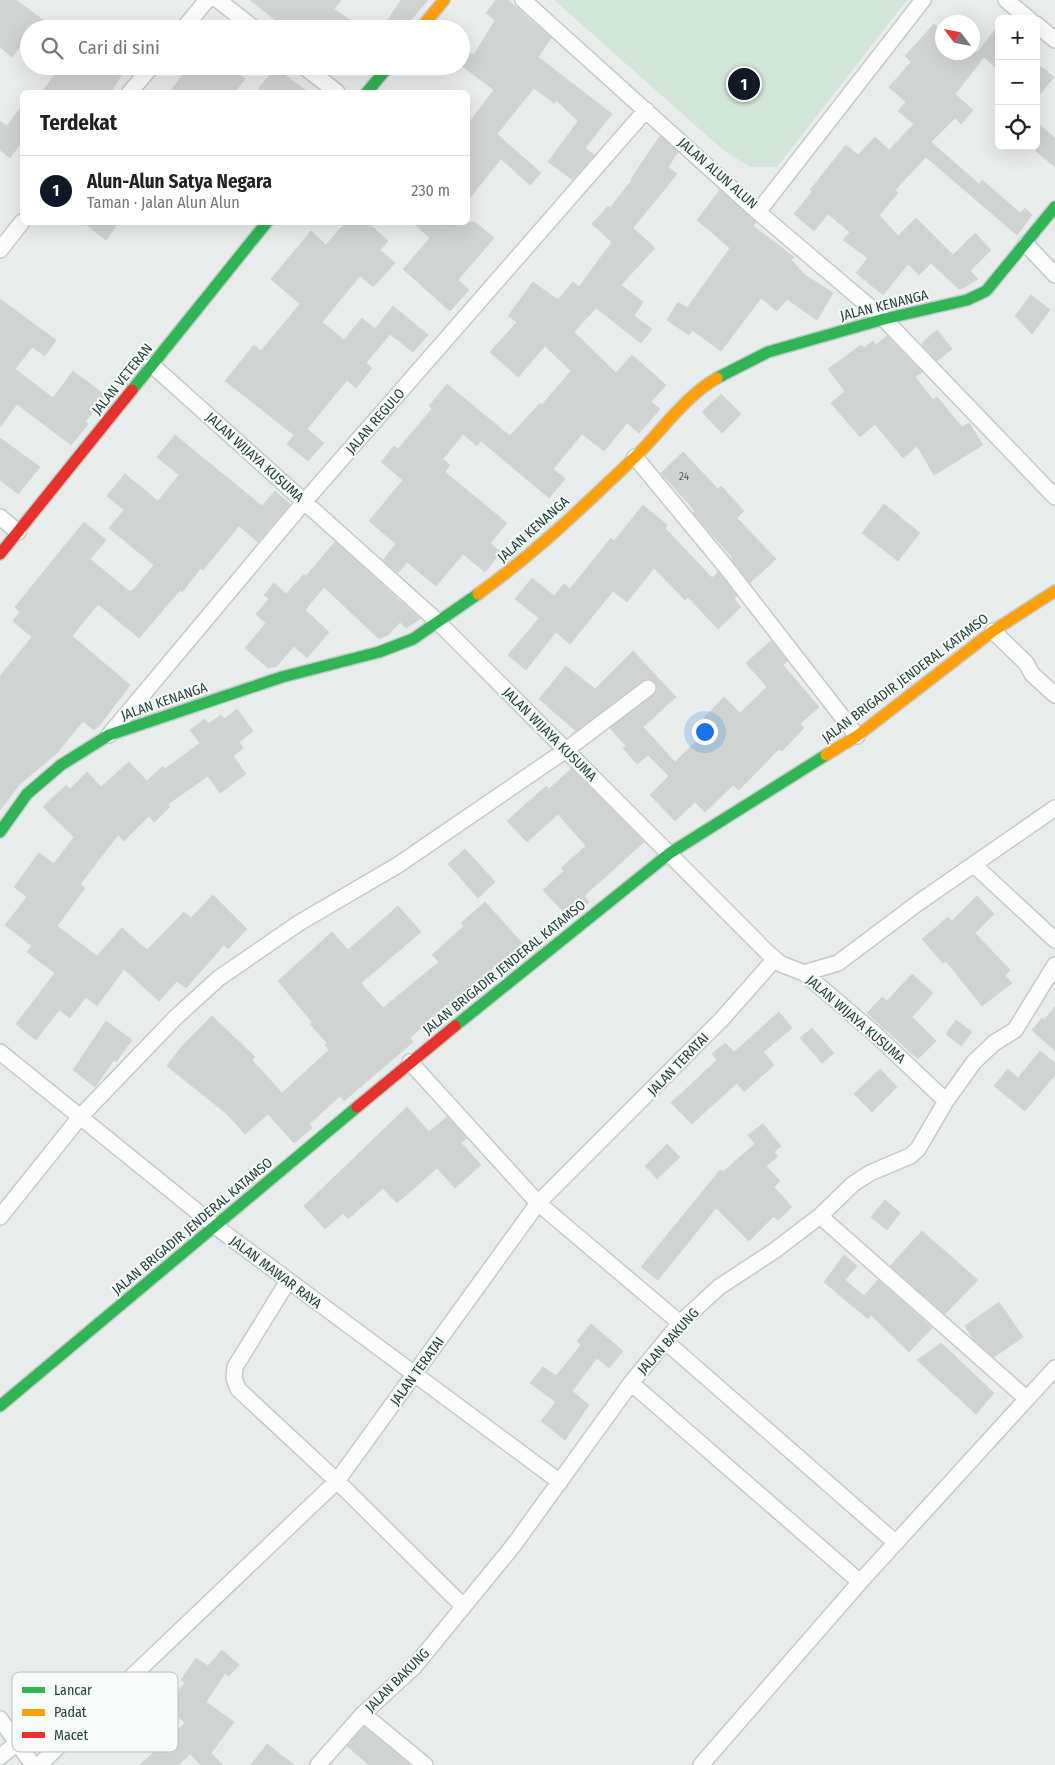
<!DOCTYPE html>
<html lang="id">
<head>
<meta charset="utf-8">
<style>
	:root { --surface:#fff; --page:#f2f2f2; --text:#222; --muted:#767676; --line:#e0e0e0; --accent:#111827 }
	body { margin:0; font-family:"Fira Sans Condensed",sans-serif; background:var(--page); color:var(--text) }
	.controls { position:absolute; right:15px; top:15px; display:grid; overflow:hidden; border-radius:8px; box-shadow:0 5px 20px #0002 }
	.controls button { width:45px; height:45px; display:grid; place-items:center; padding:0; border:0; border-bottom:1px solid var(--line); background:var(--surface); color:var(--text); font:25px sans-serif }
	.compass { position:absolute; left:935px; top:15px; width:45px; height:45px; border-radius:50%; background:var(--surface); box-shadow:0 5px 20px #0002; rotate:302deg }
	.you { position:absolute; left:704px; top:731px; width:18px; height:18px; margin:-12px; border:4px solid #fff; border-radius:50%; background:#1a73e8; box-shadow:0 0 0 8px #1a73e833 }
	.badge { display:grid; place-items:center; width:32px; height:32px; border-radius:50%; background:var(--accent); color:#fff; font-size:16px; font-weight:700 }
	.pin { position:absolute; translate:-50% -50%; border:2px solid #fff; box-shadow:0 1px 5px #0006 }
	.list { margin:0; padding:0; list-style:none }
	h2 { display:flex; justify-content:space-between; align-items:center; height:65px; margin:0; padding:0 20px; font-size:21px }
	h2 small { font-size:16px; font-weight:400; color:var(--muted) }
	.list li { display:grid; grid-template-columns:32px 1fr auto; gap:15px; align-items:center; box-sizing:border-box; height:70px; padding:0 20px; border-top:1px solid var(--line) }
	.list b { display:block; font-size:19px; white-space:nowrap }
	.list p { margin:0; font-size:16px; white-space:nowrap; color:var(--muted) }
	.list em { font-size:16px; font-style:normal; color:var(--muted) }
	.icon { flex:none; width:28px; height:28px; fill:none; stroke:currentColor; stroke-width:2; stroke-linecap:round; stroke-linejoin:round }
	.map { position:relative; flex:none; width:1055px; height:1765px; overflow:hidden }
	.search { position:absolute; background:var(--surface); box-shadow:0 5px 20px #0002; left:20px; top:20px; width:450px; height:55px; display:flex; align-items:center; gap:12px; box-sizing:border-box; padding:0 18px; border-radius:28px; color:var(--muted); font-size:19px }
	.panel { position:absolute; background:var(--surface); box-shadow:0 5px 20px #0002; left:20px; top:90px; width:450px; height:135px; border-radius:8px }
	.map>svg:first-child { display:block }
	.green { fill:#d1e6d8 }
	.building { fill:#cfd4d2; stroke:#d1d6d4 }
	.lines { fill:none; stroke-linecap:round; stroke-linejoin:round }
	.street-casing { stroke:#c5cac8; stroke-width:18 }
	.fast-casing { stroke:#c3cbc8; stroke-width:14 }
	.slow-casing { stroke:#c3cbc8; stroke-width:14 }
	.jam-casing { stroke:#c3cbc8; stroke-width:14 }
	.street { stroke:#fcfcfc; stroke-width:15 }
	.fast { stroke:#30b455; stroke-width:11 }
	.slow { stroke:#ff9f0a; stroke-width:11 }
	.jam { stroke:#e5322d; stroke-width:11 }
	.labels { text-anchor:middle; stroke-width:4; stroke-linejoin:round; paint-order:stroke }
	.number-label { font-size:11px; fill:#506761 }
	.street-label { font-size:14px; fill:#24423a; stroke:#f7fbf9 }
	.key { fill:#f7fbf9; stroke:#b8c4c0; stroke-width:1 }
	.key-label { font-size:14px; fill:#24423a }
</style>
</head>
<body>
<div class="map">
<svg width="1055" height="1765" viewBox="0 0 1055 1765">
	<rect width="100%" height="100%" fill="#e8edeb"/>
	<path class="green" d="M554,0h353l-130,167h-27l-28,-18z"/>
	<path class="building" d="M0,0h16l39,29h-26v18l-6,-4 -11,14 -12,-10z
		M250,0h91l-7,9 29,20h-76z
		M401,0h27l-18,21 -2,8h-26z
		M496,0h12l43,38 -13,19 74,57 -27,34 9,7 -21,25 -25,-18 30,-41 -22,-21 -2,3 -20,-15 -37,46 44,39 -11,12 -29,-26 -33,41v-76l26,-34 -33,-25 10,-12 3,2 21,-35 -9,-7z
		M934,24l8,7v21h36l21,-27v45l-15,-13 -29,37 18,16 -12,14 -6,-6 -24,24 48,42 3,-4 38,33 5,-5 7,7 -15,20 -91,-78 -31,33 3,3 -19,22 19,21 18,-18 37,37 22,-22 16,17 -21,21 8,8 -15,9 -4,1 -28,-26 -12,12 -11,-11 -25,31 -27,-22 12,-15 -25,-18 7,-8 -22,-18 -14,17 -20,-17 18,-22 -2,-2 36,-45 12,10 17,-18 14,13 25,-26 -16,-13 8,-9 -17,-15 22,-25 -6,-6z
		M1036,63l18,14 -18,22z
		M61,66h66l-16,26h-69z
		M189,66h39l17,13 -10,13h-65z
		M275,68l33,24h-52z
		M22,106v35l-12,17 -10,-8v-29l7,5z
		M1036,122l19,16v29l-19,-16z
		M660,136l18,16 -10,15 9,7 -44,54 22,20 -34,37 22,17 -9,14 18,13 -11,14 -45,-35 -22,24 41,40 1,1 16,-18 34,30 -15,17 9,7 -21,24 -12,-10 -23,28 -22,-17 -29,35 12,10 -16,19 -68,-57 -4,5 -14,-12 -20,25 7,6 -5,7 62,51 -17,20 11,9 -16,20 -22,-18 -27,32 -29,-24 -9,11 -15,-13 13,-16 -27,-23 34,-41 -22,-18 13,-16 4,3 34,-40 -3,-3 18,-22 63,52 30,-33 2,2 29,-34 -26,-25 -27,31 -28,-25 27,-30 -9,-6 25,-34 25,18 15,-18 6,5 33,-45 -20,-18 16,-18 2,2 22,-28 -1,-1z
		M720,190l36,32 -3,4 41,31 -3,3 14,15 28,18 -16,27 -30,-21 -10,12 -16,-13 -40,53 -29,-21 -3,5 -22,-15 11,-18 9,6 43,-60 -33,-28z
		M83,222h36l-13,18z
		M346,222h21l21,19 -8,9 15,13 -22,24 -13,-11 -38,46 22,18 18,-22 13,11 18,-23 35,29 -15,17 -23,-18 -24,29 6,5 -16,20 -9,-8 -40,49 17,14 -16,18 -21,-17 7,-9 -69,-54 29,-36 7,6 39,-47 -29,-25 40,-48 15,14z
		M412,222h63l19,16 -36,42 11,10 -19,21 -47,-42 27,-31z
		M1031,295l19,15 -18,24 -17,-18z
		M0,299l56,41 -11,16 -13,-9 -17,22 38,29 20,-27 32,24 -20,27 3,2 -17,21 -54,-41 -17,23z
		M937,330l15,19 -15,12 -16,-17z
		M887,336l35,36 -7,5 18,23 4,-3 25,30 7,-4 14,22 -49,30 -17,-29 -14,12 -28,-34 -15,13 -29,-34 14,-12 -17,-22 33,-24 3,3 9,-7 3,4z
		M721,394l20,20 -19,19 -20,-21z
		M175,435l87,71 13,-15 15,13 -32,38 -19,-16 -36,44 -2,-2 -19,24 -2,-2 -41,48 -41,-34 -26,32 58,49 -31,41 -5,4 -11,-9 -27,33 -37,31 -19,25v-134l32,-39 -19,-16 7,-9 -5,-5 69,-85 22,18 -16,19 40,33 4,-3 20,-24 -45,-37 15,-18 -17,-14 18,-22 33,27 21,-26 -22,-18z
		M0,438l40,29 -22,27 -18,-14z
		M683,452l35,37 3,-3 23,25 -7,7 39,41 -26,24 -18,-24 1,-1 -40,-45 2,-2 -34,-38z
		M884,504l36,29 -22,28 -36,-28z
		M643,505l24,20 -2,3 47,50 6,-6 19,24 -3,3 7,8 -23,22 -30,-32 -3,3 -31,-32 -27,34 -14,-11 -43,53 -14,-12 -30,38 -18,-15 31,-37 -24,-19 17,-21 22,18 10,-12 6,5 41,-51 3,3z
		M335,542l85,77 -14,9 -6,-6 -12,13 -9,4 -55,-52 -19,23 24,22 -22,26 -13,-12 -17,20 -9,2 -23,-20 21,-25 -10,-9 13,-15 -5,-4 10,-12 12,11 18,-20 2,2z
		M771,641l16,20 -4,4 36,42 -19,17 4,4 -22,23 -3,-2 -40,41 -6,-5 -28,27 -10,-10 -20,19 -25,-26 19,-19 -21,-21 -11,9 -14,-16 3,-2 -16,-18 44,-33 3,-8 -2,-5 -8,-3 -5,2 -66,50 -37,-32 27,-33 29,23 38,-38 43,46 -33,30 32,35 37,-36 -8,-8 20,-21 16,16 27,-26 -21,-24z
		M237,709l16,22 -14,11 4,6 -10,8 13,18 -26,19 -12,-17 -40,28 2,3 -16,15 -5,-6 -25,25 -6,-6 -38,49 5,4 -28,38 40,30 25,-28 25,22 37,-38 7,6 22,-23 34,34 -19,20 -4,-4 -38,43 -9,-7 -18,20 -35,-32 -27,37 -11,-9 -16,21 -11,-8 -23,30 -20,-16 39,-51 -28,-21 5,-6 -27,-21 22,-28 -13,-10 25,-34 15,11 20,-27 -31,-30 23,-22 4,4 17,-17 14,15 28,-25 18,19 16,-15 2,3 35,-26 -10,-13 15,-11 3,5 13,-9 3,4z
		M571,769l73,73 -60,54 5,6 -20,16 -26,-28 21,-19 -3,-3 25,-22 -28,-32 -31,28 -20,-21 39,-35 3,3z
		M465,849l30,33 -17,16 -30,-34z
		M977,896l17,18 -19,19 35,37 -5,6 7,7 -30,23 -36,-45 -3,2 -21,-24 26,-22 4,4z
		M485,902l38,42 -24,22 -2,-2 -49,47 -4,-4 -34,31 3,4 -69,59 -4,-5 -31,28 3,4 -18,15 -26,-29 -23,20 -18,-20 -60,-48 16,-21 29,-29 43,41 -3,3 30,33 47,-43 -4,-5 2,-2 -17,-19 2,-2 -34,-41 54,-49 16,18 50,-44 23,26 -60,51 22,25 56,-46 -7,-7 32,-29 -3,-3z
		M912,974l21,19 -21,24 24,24 -18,18 -51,-46 15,-16 5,4z
		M1055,1007v44l-23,-21 10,-12 2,2z
		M779,1012l13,16 -29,24 11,13 -30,27 -7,-9 -45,41 -21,-21 46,-43 -5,-6 13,-11 9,9z
		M956,1020l16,12 -11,14 -15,-12z
		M106,1021l26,19 -16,22 -2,-2 -19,27 -22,-17z
		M812,1028l22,25 -12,10 -22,-25z
		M1040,1051l15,12v12l-30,36 -31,-25 14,-17 10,9z
		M880,1069l17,18 -25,25 -18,-18z
		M407,1107l22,25 18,-15 20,21 -6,5 20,22 -26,23 -18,-20 -40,35 -14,-15 -35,31 -5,-6 -18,16 -21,-23z
		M763,1124l18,22 -7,6 4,4 -12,10 14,15 -6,6 18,20 -14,13 -4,-4 -25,25 -33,-33 -58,72 -17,-13 79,-97 3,2 32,-28 -7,-9z
		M667,1144l13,13 -23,22 -12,-13z
		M885,1200l15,13 -13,17 -16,-13z
		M922,1231l56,49 -33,34 -55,-48z
		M844,1255l13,11 -12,14 19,16 14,-16 54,48 -23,24 -38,-37 -3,4 -44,-37z
		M999,1302l24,35 -29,20 -20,-17 -9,-14z
		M591,1324l32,27 -14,17 -12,-10 -25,33 17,14 -24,35 -24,-19 15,-19 -26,-19 13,-16 13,9 25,-31 -4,-4z
		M941,1343l53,50 -18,21 -59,-54z
		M222,1650l17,15 -10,11 -4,-3 -19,29 28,20 -23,31 12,12h-22l-11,-11 -12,11h-38l45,-42 -19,-18 19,-22 -4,-3 15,-22 12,8z
		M364,1727l46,38h-41l-22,-19z
		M267,1744l27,21h-43z"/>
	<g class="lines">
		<g class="street-casing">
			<path id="street" d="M218,0l37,29
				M523,0l235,212 126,107 171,178
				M1006,0l23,19
				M1036,24l19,16
				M183,29l24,-29
				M303,66l34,26
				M130,92l22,-26
				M758,212l165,-212
				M1026,244l29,31
				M0,250l22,-28
				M152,365l285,256 331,332 13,11 23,9 70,60 72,68
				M635,457l91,110 131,169
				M0,517l18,15
				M993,631l33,32 6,11 23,21
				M109,735l195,-233 342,-392
				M974,865l81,75
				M804,973l34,-10 80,-60 137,-95
				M0,1052l215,174 345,256
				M410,1062l128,141 142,120
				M820,1216l207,183
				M0,1217l80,-100 96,-100 43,-39 80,-55 99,-58 168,-115 82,-62
				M288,1281l-53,86 -1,11 4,11 99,92 126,125
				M665,1341l231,202
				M631,1383l229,199 -159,183
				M860,1582l195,-214
				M363,1714l62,51
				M0,1719l33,46
				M0,1757l18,-15
				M39,1765l298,-284 201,-278 184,-184 53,-60
				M318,1765l45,-51 51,-47 99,-121 118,-163 49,-60 39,-36 55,-36 46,-35 33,-32 17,-11 40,-17 8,-7 28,-48 28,-39 20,-19 21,-13 40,-65"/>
		</g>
		<g class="fast-casing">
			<path id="fast" d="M367,92l22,-26
				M717,378l51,-26 116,-33 83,-19 19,-9 69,-84
				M132,390l135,-168
				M0,832l27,-38 34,-29 48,-30 173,-58 97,-25 34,-13 65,-45
				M455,1026l215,-173 156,-98
				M0,1406l357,-299"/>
		</g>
		<g class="slow-casing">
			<path id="slow" d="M420,29l24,-29
				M478,594c56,-40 107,-89 156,-136 27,-26 50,-61 83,-80
				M826,755l31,-19 136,-105 62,-40"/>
		</g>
		<g class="jam-casing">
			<path id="jam" d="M0,554l132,-164
				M357,1107l98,-81"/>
		</g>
		<use href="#street" class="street"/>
		<use href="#fast" class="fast"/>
		<use href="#slow" class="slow"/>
		<use href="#jam" class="jam"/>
	</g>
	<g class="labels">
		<g class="number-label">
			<text x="684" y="480">24</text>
		</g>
		<g class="street-label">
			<text transform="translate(718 173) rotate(41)" y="5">JALAN ALUN ALUN</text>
			<text transform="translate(884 305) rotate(-14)" y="5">JALAN KENANGA</text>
			<text transform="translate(122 379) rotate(-51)" y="5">JALAN VETERAN</text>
			<text transform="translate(375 421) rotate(-49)" y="5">JALAN REGULO</text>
			<text transform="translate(255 457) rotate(42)" y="5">JALAN WIJAYA KUSUMA</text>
			<text transform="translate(533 529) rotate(-42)" y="5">JALAN KENANGA</text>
			<text transform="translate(905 678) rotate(-37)" y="5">JALAN BRIGADIR JENDERAL KATAMSO</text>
			<text transform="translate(164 701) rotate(-19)" y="5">JALAN KENANGA</text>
			<text transform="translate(550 734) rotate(45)" y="5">JALAN WIJAYA KUSUMA</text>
			<text transform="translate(504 967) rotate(-39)" y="5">JALAN BRIGADIR JENDERAL KATAMSO</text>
			<text transform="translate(856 1019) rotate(41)" y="5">JALAN WIJAYA KUSUMA</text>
			<text transform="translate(678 1064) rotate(-46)" y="5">JALAN TERATAI</text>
			<text transform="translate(192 1226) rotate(-40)" y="5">JALAN BRIGADIR JENDERAL KATAMSO</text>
			<text transform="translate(276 1272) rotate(37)" y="5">JALAN MAWAR RAYA</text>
			<text transform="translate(668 1341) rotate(-48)" y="5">JALAN BAKUNG</text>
			<text transform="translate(417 1371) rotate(-54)" y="5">JALAN TERATAI</text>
			<text transform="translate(397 1680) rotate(-45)" y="5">JALAN BAKUNG</text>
		</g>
	</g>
	<rect x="12" y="1672" width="166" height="80" rx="8" class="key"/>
	<rect x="22" y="1687" width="23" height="6" fill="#30b455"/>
	<rect x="22" y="1709" width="23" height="7" fill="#ff9f0a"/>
	<rect x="22" y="1732" width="23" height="6" fill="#e5322d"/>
	<g class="key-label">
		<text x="54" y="1695">Lancar</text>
		<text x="54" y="1717">Padat</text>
		<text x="54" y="1740">Macet</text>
	</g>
</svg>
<div class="controls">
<button>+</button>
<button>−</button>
<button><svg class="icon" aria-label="locate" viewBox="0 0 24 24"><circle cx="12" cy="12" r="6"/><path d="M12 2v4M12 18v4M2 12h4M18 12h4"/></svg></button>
</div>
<svg class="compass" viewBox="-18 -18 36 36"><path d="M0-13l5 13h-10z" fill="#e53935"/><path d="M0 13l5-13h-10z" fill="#767676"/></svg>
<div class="you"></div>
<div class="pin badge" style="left:744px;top:84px">1</div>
<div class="search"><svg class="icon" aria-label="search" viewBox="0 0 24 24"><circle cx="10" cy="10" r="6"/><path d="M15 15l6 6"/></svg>Cari di sini</div>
<section class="panel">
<h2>Terdekat<small></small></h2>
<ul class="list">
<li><span class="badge">1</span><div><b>Alun-Alun Satya Negara</b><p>Taman · Jalan Alun Alun</p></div><em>230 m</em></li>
</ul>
</section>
</div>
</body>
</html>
